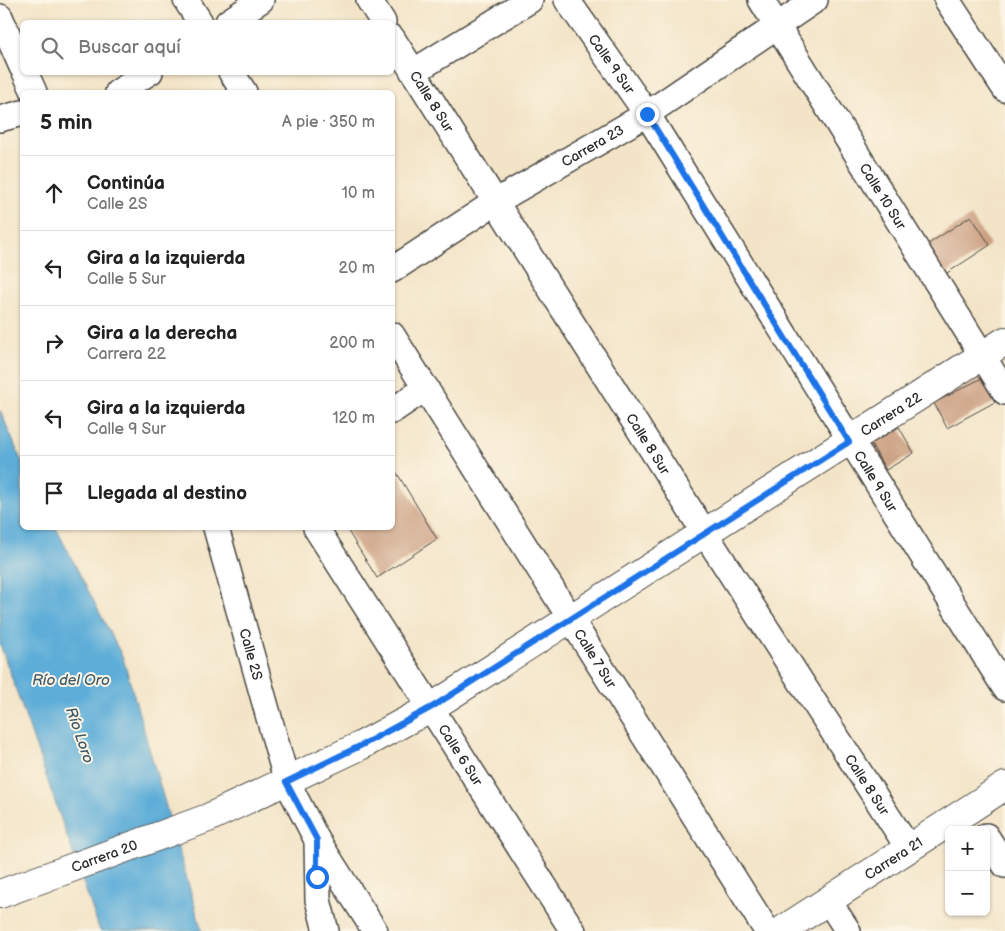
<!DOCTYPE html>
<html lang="es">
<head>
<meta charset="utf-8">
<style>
	:root { --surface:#fff; --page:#f2f2f2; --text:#222; --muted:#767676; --line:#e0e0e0 }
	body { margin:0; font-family:"Balsamiq Sans",sans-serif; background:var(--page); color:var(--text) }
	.controls { position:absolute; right:15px; bottom:15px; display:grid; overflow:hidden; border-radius:8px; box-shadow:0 1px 4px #0004 }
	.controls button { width:45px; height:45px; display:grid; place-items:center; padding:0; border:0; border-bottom:1px solid var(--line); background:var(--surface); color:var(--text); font:25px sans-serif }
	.stop { position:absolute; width:15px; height:15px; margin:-11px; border:4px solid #1a73e8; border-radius:50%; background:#fff }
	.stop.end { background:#1a73e8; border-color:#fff; box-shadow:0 1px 5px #0008 }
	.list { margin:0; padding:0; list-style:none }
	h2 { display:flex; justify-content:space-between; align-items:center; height:65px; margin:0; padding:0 20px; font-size:21px }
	h2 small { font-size:16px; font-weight:400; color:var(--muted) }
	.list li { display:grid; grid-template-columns:32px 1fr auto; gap:15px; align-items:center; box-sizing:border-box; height:75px; padding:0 20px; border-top:1px solid var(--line) }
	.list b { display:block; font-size:19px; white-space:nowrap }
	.list p { margin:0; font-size:16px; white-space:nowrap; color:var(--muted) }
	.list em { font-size:16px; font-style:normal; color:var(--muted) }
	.icon { flex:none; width:28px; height:28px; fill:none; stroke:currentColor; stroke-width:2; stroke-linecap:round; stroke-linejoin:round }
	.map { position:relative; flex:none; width:1005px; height:931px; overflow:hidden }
	.search { position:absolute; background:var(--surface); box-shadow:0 1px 4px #0004; left:20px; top:20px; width:375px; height:55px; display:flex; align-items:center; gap:12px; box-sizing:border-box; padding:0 18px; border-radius:8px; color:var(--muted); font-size:19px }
	.panel { position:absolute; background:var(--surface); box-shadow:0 1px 4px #0004; left:20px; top:90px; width:375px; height:440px; border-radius:8px }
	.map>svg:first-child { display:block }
	.water { fill:#5dadd8; stroke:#446c82 }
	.building { fill:#cca083 }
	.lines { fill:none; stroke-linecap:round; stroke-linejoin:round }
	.minor-casing { stroke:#494742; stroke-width:28 }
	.tertiary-casing { stroke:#494742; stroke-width:30 }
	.minor { stroke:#fff; stroke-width:25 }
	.tertiary { stroke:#fff; stroke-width:28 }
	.route { stroke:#1a73e8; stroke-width:6 }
	.labels { text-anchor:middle; stroke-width:4; stroke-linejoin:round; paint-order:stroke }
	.street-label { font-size:14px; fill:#2b2b2b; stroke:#fcf5e5 }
	.water-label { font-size:15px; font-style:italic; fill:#3c5868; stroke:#fcf5e5 }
</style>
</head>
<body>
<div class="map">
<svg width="1005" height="931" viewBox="0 0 1005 931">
	<rect width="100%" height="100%" fill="#fcf5e5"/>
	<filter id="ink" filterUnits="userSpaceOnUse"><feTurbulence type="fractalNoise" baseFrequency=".02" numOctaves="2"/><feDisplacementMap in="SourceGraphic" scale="10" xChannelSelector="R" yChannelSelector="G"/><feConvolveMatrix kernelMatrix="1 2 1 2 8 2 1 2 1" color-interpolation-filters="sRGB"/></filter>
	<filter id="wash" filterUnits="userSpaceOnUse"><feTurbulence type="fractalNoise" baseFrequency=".0096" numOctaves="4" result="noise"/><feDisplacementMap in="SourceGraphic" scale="20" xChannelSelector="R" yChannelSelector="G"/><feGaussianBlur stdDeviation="1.12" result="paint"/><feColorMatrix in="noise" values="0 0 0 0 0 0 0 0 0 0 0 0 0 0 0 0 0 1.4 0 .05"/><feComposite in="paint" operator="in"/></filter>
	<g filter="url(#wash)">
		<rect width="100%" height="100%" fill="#f3e4c7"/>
		<path class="water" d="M0,410l22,52v66h34l67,130 79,273h-102l-100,-287z"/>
		<g id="blocks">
			<path class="building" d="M971,216l19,29 -49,32 -19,-29z
				M982,378l13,24 -48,26 -13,-25z
				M899,427l15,26 -28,17 -15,-26z
				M392,465l45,74 -60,39 -31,-50h46z"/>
		</g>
	</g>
	<g filter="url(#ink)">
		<use href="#blocks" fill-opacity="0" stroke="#494742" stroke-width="1"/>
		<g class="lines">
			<g class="minor-casing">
				<g id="minor">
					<path d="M186,0l14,22"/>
					<path d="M369,0l14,22"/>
					<path id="s1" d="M567,0l80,114 358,574"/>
					<path id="s2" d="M761,0l244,392"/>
					<path d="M947,0l58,89"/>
					<path d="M0,17l22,50"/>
					<path d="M228,22l33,-22"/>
					<path id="s3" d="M392,38l312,494 205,317"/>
					<path d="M25,72l9,20"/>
					<path d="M231,72l13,20"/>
					<path d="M413,72l117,-72"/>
					<path d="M118,92l32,-20"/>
					<path d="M0,119l22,-6"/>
					<path id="s4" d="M392,270l105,-69 150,-87 168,-114"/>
					<path id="s5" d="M392,335l375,596"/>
					<path d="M392,411l34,-23"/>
					<path id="s6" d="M216,528l71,254 30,58 58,91"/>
					<path id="s7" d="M316,528l257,403"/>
					<path d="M986,836l19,29"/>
					<path d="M317,840l1,60 8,31"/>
					<path d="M828,900l20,31"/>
				</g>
			</g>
			<g class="tertiary-casing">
				<g id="tertiary">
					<path id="s8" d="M0,894l208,-76 154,-73 70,-38 573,-366"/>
					<path id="s9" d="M781,931l224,-145"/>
				</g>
			</g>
			<use href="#minor" class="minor"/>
			<use href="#tertiary" class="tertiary"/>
		</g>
	</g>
	<g class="lines" filter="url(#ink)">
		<path class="route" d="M317,877v-37l-31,-58 76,-37 70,-38 417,-265 -202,-328"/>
	</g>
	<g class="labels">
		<g class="street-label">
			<text dy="5" stroke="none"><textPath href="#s1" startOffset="78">Calle 9 Sur</textPath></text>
			<text dy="5" stroke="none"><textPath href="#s3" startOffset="75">Calle 8 Sur</textPath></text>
			<text dy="5" stroke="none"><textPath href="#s4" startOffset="236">Carrera 23</textPath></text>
			<text dy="5" stroke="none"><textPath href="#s2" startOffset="231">Calle 10 Sur</textPath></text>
			<text dy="5" stroke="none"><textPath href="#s8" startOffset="1016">Carrera 22</textPath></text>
			<text dy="5" stroke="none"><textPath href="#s3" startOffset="480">Calle 8 Sur</textPath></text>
			<text dy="5" stroke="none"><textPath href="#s1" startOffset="572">Calle 9 Sur</textPath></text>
			<text dy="5" stroke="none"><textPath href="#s6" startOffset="131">Calle 2S</textPath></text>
			<text dy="5" stroke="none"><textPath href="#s5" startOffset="382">Calle 7 Sur</textPath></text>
			<text dy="5" stroke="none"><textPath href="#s7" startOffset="269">Calle 6 Sur</textPath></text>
			<text dy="5" stroke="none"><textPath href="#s3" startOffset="885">Calle 8 Sur</textPath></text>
			<text dy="5" stroke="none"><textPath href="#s8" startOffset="111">Carrera 20</textPath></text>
			<text dy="5" stroke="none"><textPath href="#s9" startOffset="134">Carrera 21</textPath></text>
		</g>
		<g class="water-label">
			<text x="71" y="685">Río del Oro</text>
			<text transform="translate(80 735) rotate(71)" y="5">Río Loro</text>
		</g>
	</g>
</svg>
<div class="controls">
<button>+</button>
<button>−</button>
</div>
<div class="stop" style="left:317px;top:877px"></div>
<div class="stop end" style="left:647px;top:114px"></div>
<div class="search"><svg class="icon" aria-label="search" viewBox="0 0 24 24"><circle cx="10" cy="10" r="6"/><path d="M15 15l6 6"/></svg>Buscar aquí</div>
<section class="panel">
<h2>5 min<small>A pie · 350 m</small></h2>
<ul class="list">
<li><svg class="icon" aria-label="ahead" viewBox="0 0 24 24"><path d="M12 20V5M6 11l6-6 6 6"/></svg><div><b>Continúa</b><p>Calle 2S</p></div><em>10 m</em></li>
<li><svg class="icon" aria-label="left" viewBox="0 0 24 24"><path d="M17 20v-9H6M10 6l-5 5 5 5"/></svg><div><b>Gira a la izquierda</b><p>Calle 5 Sur</p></div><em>20 m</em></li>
<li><svg class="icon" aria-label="right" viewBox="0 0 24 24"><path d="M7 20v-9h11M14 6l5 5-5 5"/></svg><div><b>Gira a la derecha</b><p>Carrera 22</p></div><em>200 m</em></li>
<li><svg class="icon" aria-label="left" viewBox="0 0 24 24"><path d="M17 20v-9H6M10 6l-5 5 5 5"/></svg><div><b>Gira a la izquierda</b><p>Calle 9 Sur</p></div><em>120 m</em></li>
<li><svg class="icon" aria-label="arrive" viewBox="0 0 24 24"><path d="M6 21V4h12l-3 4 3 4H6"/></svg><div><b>Llegada al destino</b></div></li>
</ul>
</section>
</div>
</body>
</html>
